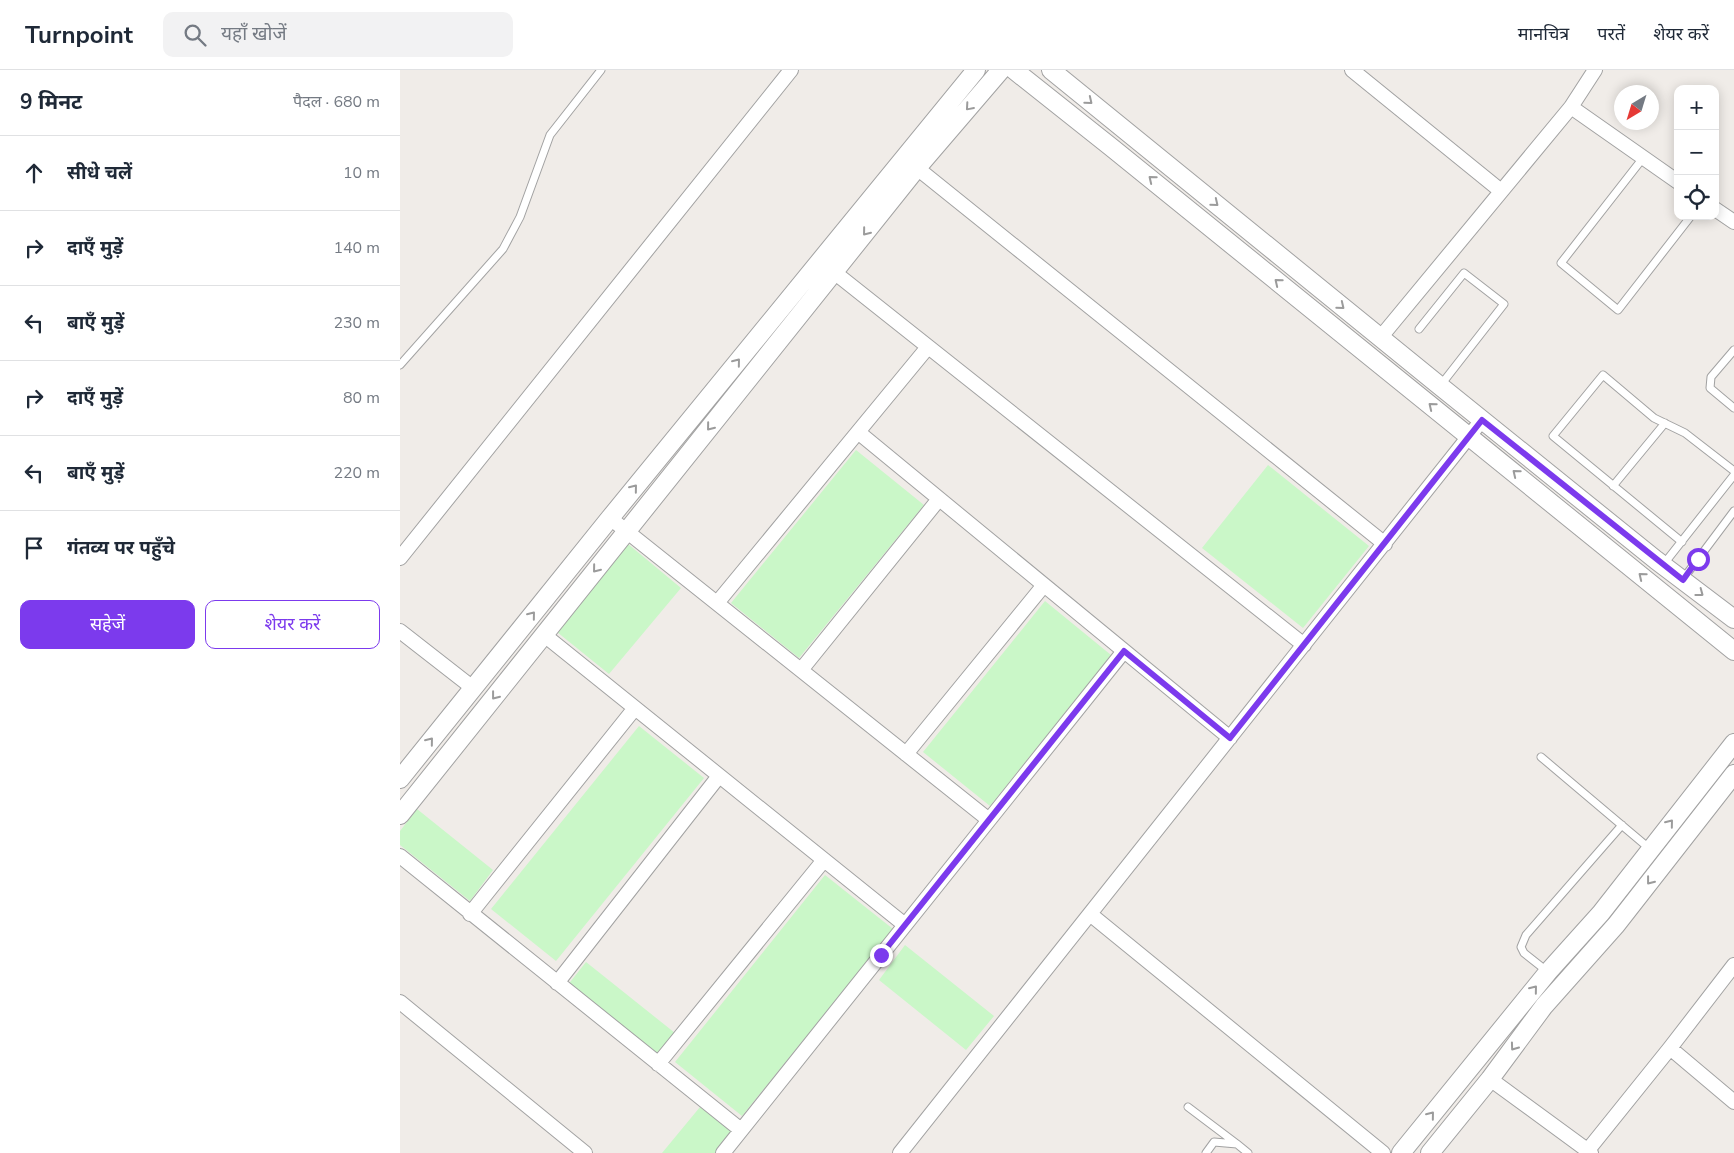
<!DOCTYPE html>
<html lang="hi">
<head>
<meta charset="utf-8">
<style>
	:root { --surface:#fff; --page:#f2f2f3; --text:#1f2937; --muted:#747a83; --line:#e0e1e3; --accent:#7c3aed }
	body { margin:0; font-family:"Nunito Sans","Noto Sans Devanagari",sans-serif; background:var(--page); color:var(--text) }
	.controls { position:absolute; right:15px; top:15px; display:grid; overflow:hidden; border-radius:10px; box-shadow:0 2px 12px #0003 }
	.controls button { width:45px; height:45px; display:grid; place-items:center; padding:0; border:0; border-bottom:1px solid var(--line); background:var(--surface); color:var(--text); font:25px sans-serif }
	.compass { position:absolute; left:1214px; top:15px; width:45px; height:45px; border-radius:50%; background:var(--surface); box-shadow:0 2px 12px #0003; rotate:218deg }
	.stop { position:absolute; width:15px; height:15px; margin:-11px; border:4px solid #7c3aed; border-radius:50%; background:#fff }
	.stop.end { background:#7c3aed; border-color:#fff; box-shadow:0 1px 5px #0008 }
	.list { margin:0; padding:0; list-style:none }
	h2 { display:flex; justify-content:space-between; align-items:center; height:65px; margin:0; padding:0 20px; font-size:21px }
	h2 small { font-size:16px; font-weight:400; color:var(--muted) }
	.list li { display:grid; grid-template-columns:32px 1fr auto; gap:15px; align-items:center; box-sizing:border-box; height:75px; padding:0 20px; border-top:1px solid var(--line) }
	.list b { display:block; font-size:19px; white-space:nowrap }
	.list em { font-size:16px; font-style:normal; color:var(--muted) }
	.actions { display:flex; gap:10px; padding:15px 20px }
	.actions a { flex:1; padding:11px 0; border:1px solid var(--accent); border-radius:10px; text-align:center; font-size:18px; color:var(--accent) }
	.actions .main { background:var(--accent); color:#fff }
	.icon { flex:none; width:28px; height:28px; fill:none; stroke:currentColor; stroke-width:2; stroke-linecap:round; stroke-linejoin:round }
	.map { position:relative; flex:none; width:1334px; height:1083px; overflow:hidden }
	header { display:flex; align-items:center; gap:30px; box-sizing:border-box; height:70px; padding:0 25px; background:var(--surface); border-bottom:1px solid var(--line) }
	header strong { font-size:24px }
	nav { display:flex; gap:28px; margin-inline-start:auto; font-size:18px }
	.search { width:350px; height:45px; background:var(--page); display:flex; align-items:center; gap:12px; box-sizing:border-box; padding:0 18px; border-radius:10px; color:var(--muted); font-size:19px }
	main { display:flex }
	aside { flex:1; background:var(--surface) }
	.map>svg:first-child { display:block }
	.park { fill:#caf7c8 }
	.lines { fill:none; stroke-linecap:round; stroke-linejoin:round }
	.service-casing { stroke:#a2a2a2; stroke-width:9 }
	.minor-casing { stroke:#a2a2a2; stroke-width:16 }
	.tertiary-casing { stroke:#a2a2a2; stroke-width:20 }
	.service { stroke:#fff; stroke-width:7 }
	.minor { stroke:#fff; stroke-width:14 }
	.tertiary { stroke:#fff; stroke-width:18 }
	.oneway { stroke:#9b9b9b }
	.route { stroke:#7c3aed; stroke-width:6 }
</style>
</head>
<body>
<header>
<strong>Turnpoint</strong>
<div class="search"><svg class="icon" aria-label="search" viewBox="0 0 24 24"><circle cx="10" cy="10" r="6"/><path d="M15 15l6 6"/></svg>यहाँ खोजें</div>
<nav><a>मानचित्र</a><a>परतें</a><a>शेयर करें</a></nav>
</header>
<main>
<aside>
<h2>9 मिनट<small>पैदल · 680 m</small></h2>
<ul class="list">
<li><svg class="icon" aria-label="ahead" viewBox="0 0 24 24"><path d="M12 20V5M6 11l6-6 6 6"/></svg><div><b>सीधे चलें</b></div><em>10 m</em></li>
<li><svg class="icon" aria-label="right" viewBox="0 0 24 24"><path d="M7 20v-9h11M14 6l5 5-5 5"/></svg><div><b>दाएँ मुड़ें</b></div><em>140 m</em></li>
<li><svg class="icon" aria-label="left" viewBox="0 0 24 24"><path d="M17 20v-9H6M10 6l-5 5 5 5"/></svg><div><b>बाएँ मुड़ें</b></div><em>230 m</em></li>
<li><svg class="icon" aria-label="right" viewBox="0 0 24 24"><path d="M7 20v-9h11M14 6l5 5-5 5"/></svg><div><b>दाएँ मुड़ें</b></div><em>80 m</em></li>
<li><svg class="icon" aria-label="left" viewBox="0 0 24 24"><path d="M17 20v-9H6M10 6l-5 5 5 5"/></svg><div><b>बाएँ मुड़ें</b></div><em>220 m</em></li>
<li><svg class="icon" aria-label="arrive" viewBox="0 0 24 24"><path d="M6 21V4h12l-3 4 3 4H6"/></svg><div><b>गंतव्य पर पहुँचे</b></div></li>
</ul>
<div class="actions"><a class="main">सहेजें</a><a>शेयर करें</a></div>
</aside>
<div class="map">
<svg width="1334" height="1083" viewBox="0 0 1334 1083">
	<rect width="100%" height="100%" fill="#f0ece8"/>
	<path class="park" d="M456,380l68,55 -125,153 -68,-55z
		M868,395l101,81 -66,82 -101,-80z
		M228,474l53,44 -72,86 -52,-42z
		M645,531l66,54 -121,151 -67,-54z
		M239,656l65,52 -148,183 -65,-52z
		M17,739l76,61 -23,31 -70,-56v-14z
		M425,805l68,54 -151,187 -67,-54z
		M505,875l89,71 -28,34 -87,-70z
		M186,892l89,71 -19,24 -89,-71z
		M300,1037l35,27 -15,19h-58z"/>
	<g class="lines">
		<g class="service-casing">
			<path id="service" d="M1243,88l-82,105 57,47 73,-94
				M1019,259l45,-56 40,31 -64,82
				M1334,280l-23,27 -1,11 24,20
				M0,295l103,-116 17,-32 30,-82 51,-65
				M1213,416l52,-63
				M1282,472l-129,-106 50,-61 51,43 31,15 49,38
				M1263,495l71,-90
				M1283,509l51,-68
				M1141,687l109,92
				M1148,902l-24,-19 -3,-6 5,-12 96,-110
				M788,1037l49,37
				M806,1083l8,-11 23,2 11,9"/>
		</g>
		<g class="minor-casing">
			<path id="minor" d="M952,0l149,121
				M1171,37l107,75
				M517,98l468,376
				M1315,139l19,13
				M434,202l470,373
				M980,268l191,-231 24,-37
				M458,362l372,306
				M210,448l379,302
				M0,488l391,-488
				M317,533l211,-256
				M0,561l73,57
				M143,564l362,291
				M401,600l138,-171
				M506,684l138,-169
				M0,786l341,274
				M70,844l165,-206
				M690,844l293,239
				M157,913l162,-207
				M0,932l185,151
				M1270,978l64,54
				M258,994l166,-204
				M1090,1009l101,74
				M1188,1080l82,-102 64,-83
				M323,1083l401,-502
				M500,1083l582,-733"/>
		</g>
		<g class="tertiary-casing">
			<path id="tertiary" d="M614,0l97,77 623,504
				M651,0l389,316 216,174 78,59
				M0,709l210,-261 366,-448
				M0,745l517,-647 84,-98
				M1001,1083l147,-181 53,-59 133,-170
				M1030,1083l60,-74 54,-73 72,-81 118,-151"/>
		</g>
		<use href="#service" class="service"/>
		<use href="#minor" class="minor"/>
		<use href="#tertiary" class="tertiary"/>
	</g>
	<defs><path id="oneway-chevron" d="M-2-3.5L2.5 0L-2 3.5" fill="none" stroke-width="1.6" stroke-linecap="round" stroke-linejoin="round" transform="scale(1.25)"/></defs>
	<g class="oneway">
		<use href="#oneway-chevron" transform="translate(689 31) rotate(39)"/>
		<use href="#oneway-chevron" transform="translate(569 37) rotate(131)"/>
		<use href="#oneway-chevron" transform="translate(752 109) rotate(-141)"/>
		<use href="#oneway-chevron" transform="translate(815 133) rotate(39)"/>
		<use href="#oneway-chevron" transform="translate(466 162) rotate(129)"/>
		<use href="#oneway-chevron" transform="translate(878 212) rotate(-141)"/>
		<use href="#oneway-chevron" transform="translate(941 236) rotate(39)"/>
		<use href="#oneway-chevron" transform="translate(337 292) rotate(-51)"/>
		<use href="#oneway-chevron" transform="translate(1032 336) rotate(-141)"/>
		<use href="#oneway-chevron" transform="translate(310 357) rotate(129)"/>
		<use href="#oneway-chevron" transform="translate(1116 403) rotate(-141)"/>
		<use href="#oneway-chevron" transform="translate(234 418) rotate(-51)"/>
		<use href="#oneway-chevron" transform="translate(196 499) rotate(129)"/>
		<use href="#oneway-chevron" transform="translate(1242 506) rotate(-141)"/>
		<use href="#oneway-chevron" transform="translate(1300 523) rotate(37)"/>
		<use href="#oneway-chevron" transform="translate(132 545) rotate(-51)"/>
		<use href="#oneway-chevron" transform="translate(95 626) rotate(128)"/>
		<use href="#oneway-chevron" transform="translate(30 671) rotate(-51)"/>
		<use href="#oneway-chevron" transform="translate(1270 753) rotate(-51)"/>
		<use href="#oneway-chevron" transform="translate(1250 811) rotate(128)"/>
		<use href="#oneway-chevron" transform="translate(1134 919) rotate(-51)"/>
		<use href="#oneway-chevron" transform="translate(1114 977) rotate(126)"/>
		<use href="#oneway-chevron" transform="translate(1031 1045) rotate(-51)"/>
	</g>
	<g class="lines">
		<path class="route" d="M481,885l243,-304 106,87 252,-318 201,160 15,-21"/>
	</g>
</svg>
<div class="controls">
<button>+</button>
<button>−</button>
<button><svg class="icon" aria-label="locate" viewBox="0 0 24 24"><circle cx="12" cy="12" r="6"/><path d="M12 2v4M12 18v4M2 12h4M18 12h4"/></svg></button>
</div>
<svg class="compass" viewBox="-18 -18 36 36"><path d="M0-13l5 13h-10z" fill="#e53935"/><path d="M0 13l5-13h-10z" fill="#747a83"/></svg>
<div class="stop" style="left:1298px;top:489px"></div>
<div class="stop end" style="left:481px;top:885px"></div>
</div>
</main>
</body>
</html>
